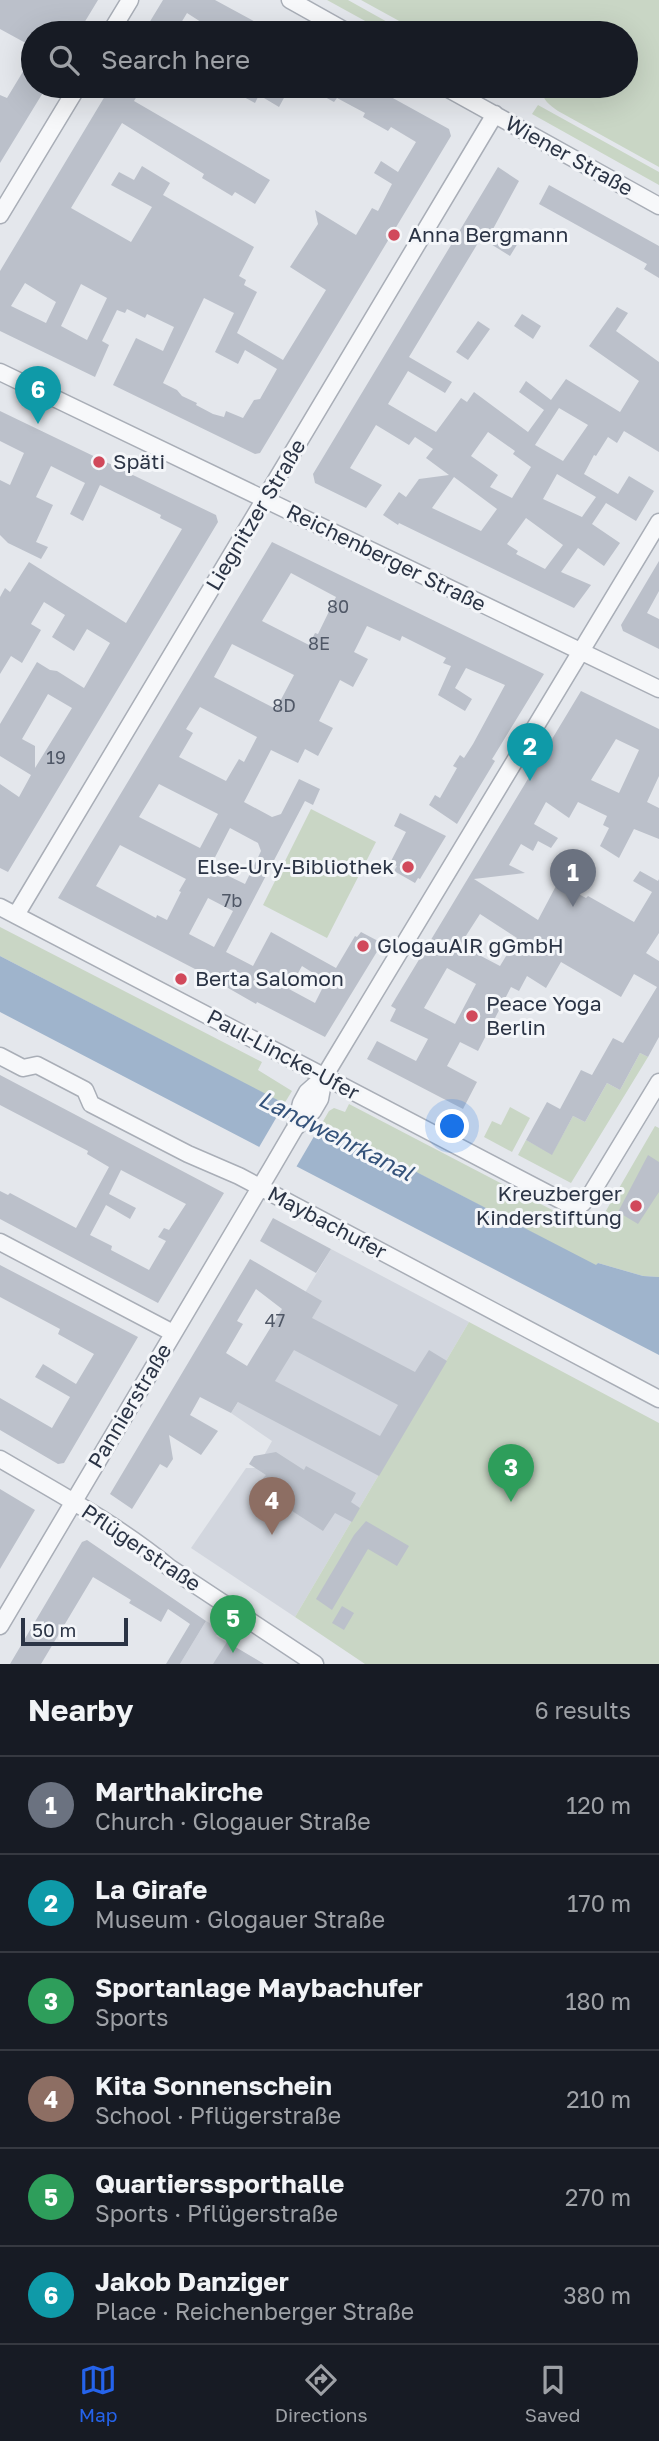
<!DOCTYPE html>
<html lang="en">
<head>
<meta charset="utf-8">
<style>
	:root { --surface:#171b24; --page:#20242c; --text:#f1f3f6; --muted:#9ea1a6; --line:#363941; --accent:#2563eb }
	body { margin:0; font-family:"Golos Text",sans-serif; background:var(--page); color:var(--text) }
	.scale { position:absolute; left:21px; bottom:18px; width:107px; box-sizing:border-box; padding-left:7px; border:4px solid #2b3445; border-top:0; font-size:19px; line-height:24px; white-space:nowrap; color:#2b3445; -webkit-text-stroke:5px #f4f6f9; paint-order:stroke }
	.you { position:absolute; left:453px; top:1127px; width:24px; height:24px; margin:-18px; border:5px solid #fff; border-radius:50%; background:#1a73e8; box-shadow:0 0 0 10px #1a73e833 }
	.badge { display:grid; place-items:center; width:46px; height:46px; border-radius:50%; background:var(--accent); color:#fff; font-size:23px; font-weight:700 }
	.pin { position:absolute; translate:-50% -58px; filter:drop-shadow(0 2px 4px #0008) }
	.pin::after { content:''; position:absolute; top:37px; width:24px; height:21px; background:inherit; clip-path:polygon(0 0,100% 0,50% 100%) }
	.list { margin:0; padding:0; list-style:none }
	h2 { display:flex; justify-content:space-between; align-items:center; height:91px; margin:0; padding:0 28px; font-size:30px }
	h2 small { font-size:23px; font-weight:400; color:var(--muted) }
	.list li { display:grid; grid-template-columns:46px 1fr auto; gap:21px; align-items:center; box-sizing:border-box; height:98px; padding:0 28px; border-top:2px solid var(--line) }
	.list b { display:block; font-size:26px; white-space:nowrap }
	.list p { margin:0; font-size:23px; white-space:nowrap; color:var(--muted) }
	.list em { font-size:23px; font-style:normal; color:var(--muted) }
	.icon { flex:none; width:38px; height:38px; fill:none; stroke:currentColor; stroke-width:2; stroke-linecap:round; stroke-linejoin:round }
	.map { position:relative; flex:none; width:659px; height:1664px; overflow:hidden }
	.search { position:absolute; background:var(--surface); box-shadow:0 7px 28px #0002; left:21px; right:21px; top:21px; height:77px; display:flex; align-items:center; gap:18px; box-sizing:border-box; padding:0 24px; border-radius:38px; color:var(--muted); font-size:26px }
	.sheet { height:679px; background:var(--surface) }
	nav { display:flex; justify-content:space-around; align-items:center; box-sizing:border-box; height:98px; border-top:2px solid var(--line); background:var(--surface); font-size:19px; color:var(--muted) }
	nav a { display:grid; justify-items:center; gap:4px }
	nav .on { color:var(--accent) }
	.map>svg:first-child { display:block }
	.built { fill:#d2d6de }
	.green { fill:#c9d6c5 }
	.water { fill:#9fb4cc }
	.pier { fill:#e4e7ec }
	.building { fill:#bbc0ca; fill-rule:evenodd }
	.lines { fill:none; stroke-linecap:round; stroke-linejoin:round }
	.minor-casing { stroke:#a9aeb7; stroke-width:19 }
	.minor { stroke:#f7f8fa; stroke-width:16 }
	.poi-dot { fill:#d1495b; stroke:#f4f6f9; stroke-width:2.5 }
	.labels { text-anchor:middle; stroke-width:6; stroke-linejoin:round; paint-order:stroke }
	.number-label { font-size:18px; fill:#4f5766 }
	.street-label { font-size:21px; fill:#2b3445; stroke:#f4f6f9 }
	.poi-label { font-size:21px; fill:#2b3445; stroke:#f4f6f9; text-anchor:start }
	.water-label { font-size:23px; font-style:italic; fill:#34527a; stroke:#f4f6f9 }
</style>
</head>
<body>
<div class="map">
<svg width="659" height="1664" viewBox="0 0 659 1664">
	<rect width="100%" height="100%" fill="#e4e7ec"/>
	<path class="built" d="M331,1249l138,73 -174,295 -104,-69 55,-80h11l15,-27 -41,-28 20,-30z
		M206,1621l14,8 -4,7 48,28h-84z"/>
	<path class="green" d="M327,0h21l59,33h-20z
		M361,0h298v167l-101,-56c-10,-7 -18,-13 -15,-25h83v-53h-205z
		M538,105l121,67v13l-127,-71z
		M311,809l65,33 -49,96 -64,-33z
		M0,927l262,135 -4,8 34,21 -8,13 -284,-148z
		M640,1053l8,4 -77,126 -53,-28 8,-15 26,14 21,-38 12,6 22,-39 13,7z
		M349,1104l211,110 3,1 -1,3 34,10 59,-102 4,2v149l-16,-1 -45,-13 -2,3 -274,-143 7,-12 5,-3 11,4z
		M510,1107l20,11 -18,34 -28,-15 8,-16 9,4z
		M469,1322l190,101v241h-294l-70,-47z"/>
	<path class="water" d="M0,956l596,309 2,-2 45,13 16,1v78l-659,-343z"/>
	<path class="pier" d="M286,1101l37,20 -28,48 -37,-20z"/>
	<path class="building" d="M0,0h98l-20,33h-45v14l-33,-18z
		M163,0h52l61,33h-58l-31,-20 -12,20h-32z
		M33,55v31h14l-47,77v-68l7,3z
		M111,86h32l-9,15 136,79 -15,24 -20,-12 -3,4 -30,-18 2,-4 -82,-51 -51,85 60,34 21,-35 -41,-22 8,-13 15,8 8,-14 28,17 -7,12 91,52 -15,29 7,4 -2,5 13,7 -20,41 46,27 43,-70 -36,-23 28,-43 -3,-14 41,25 16,-27 6,3 14,-27 -18,-11 7,-12 17,11 18,-30 -25,-15 -3,4 -25,-14 2,-4 -28,-15 -3,4 -29,-16h66l78,43 2,7 -191,317 -5,1 -142,-69 23,-47 27,13 11,-24 -27,-13 -2,4 -18,-9 -2,4 -8,-3 -15,31 7,4 -14,32 -95,-46v-60zM25,283l31,19 -10,21 -35,-17zM81,284l26,14 -20,42 -26,-14zM204,298l30,15 -19,39 23,12 7,-14 32,19 -17,30 -6,1 -11,18 -17,-7 -2,6 -11,-3 -17,-9 1,-2 -15,-7 -5,-6 -14,-7z
		M242,86h36l-2,5 9,5 -6,11 -20,-12 -4,8 -13,-7 5,-8z
		M498,167l21,14 -26,48 25,14 -8,13 -29,-18 -72,119 43,25 -7,11 -37,-22 -20,33 48,28 25,-34 6,4 7,-10 54,40 16,-22 -25,-18 7,-11 25,19 15,-21 54,33 19,-31 -50,-35 28,-39 11,6 -12,18 43,31v90l-35,-21 -7,12 -9,-6 -12,19 -2,-1 -10,19 34,20 11,-18 25,15 -18,30 -30,-18 -14,21 28,19 -16,23 -26,-18 -17,24 30,13 -17,23 -175,-85 -1,2 -15,-10 16,-23 7,5 13,-18 30,-4 -23,-17 7,-9 -18,-12 -6,8 -33,-20 -26,43 32,17 -16,23 -51,-25 -2,-9zM559,408l29,17 -25,36 -28,-16zM488,432l27,19 -2,3 18,13 -19,31 -22,-11 8,-12 -27,-19zM557,474l39,23 -14,20 -39,-18zM454,477l43,32 -16,22 -49,-23zM526,518l37,27 -18,24 -29,-15 2,-3 -11,-7z
		M549,185l110,61v32l-15,-9 3,-5 -108,-60z
		M522,314l19,12 -8,13 -19,-13z
		M478,321l12,8 -22,31 -12,-8z
		M0,411l216,104 2,7 -210,350 -8,-4v-84l19,13 12,-22 -31,-19v-32l37,-62 13,8 7,1 27,17 26,-45 -23,-14 -13,22 -22,-14 13,-22 -21,-13 -13,22 10,6 -19,33 -11,-7 -11,18v-77l5,-9 5,4 19,-30 97,61 56,-94 -22,-11 1,-3 -61,-30 -17,36 -13,-7 15,-31 -34,-17 -15,31 17,8 -17,37 12,5 -7,12 -33,-16 -8,-8v-55l10,5 14,-32 -24,-12zM48,694l24,14 -37,60v-22l-13,-7z
		M272,542l272,132 -50,82 -2,3 3,2 -38,63 -28,-19 6,-10 5,3 17,-30 -4,-2 7,-11 4,3 9,-14 32,-59 -39,-17 -11,20 17,11 -7,12 -27,-16 13,-29 -8,-3 3,-5 -44,-22 -2,5 -33,-15 -13,26 14,7 -15,28 -13,-7 -21,41 14,7 -15,28 -13,-7 -7,14 -27,-13 -27,52 28,15 9,-3 18,-35 21,10 -7,16 -8,-4 -79,151 27,14 18,-34 65,36 19,-32 2,1 4,-5 19,10 -4,7 2,1 -53,87 -68,-35 -1,2 -61,-35 -137,-71zM291,573l45,24 -18,37 -3,-1 -6,12 -47,-24zM232,644l62,31 -18,34 -62,-32zM200,707l57,30 -13,25 -5,-3 -13,22 -47,-24 14,-24 -7,-4zM159,784l59,30 -18,34 -61,-31zM230,828l28,15 3,8 -16,33 -35,-17zM120,845l66,34 -7,12 2,1 -14,28 -10,-5 -1,3 -60,-32zM208,898l25,13 -19,36 -25,-13zM302,966l24,15 -11,22 -26,-14z
		M659,561v30l-12,22 12,6v30l-36,-18 -2,-6z
		M581,691l78,38v47l-12,26 12,6v31l-25,-10 -15,29 -19,-12 9,-18 -6,-3 4,-9 -29,-14 -9,16 -23,-16 -12,22 24,14 -7,10 -13,-7 -5,10 -12,-7 -12,21 16,8 -51,6 64,41 19,-36 11,-6 4,6 -1,6 15,8 2,-2 46,26 18,-30 -19,-11 7,-10 18,10 1,-2v54l-13,20 13,8v76l-11,20 -8,-4 -20,37 -13,-7 -22,39 -12,-6 -21,39 -26,-15 21,-38 13,7 21,-39 11,5 21,-37 10,5 34,-56 -23,-13 -13,23 -60,-35 -15,26 -19,-12 -8,15 -8,-4 -33,64 -18,-9 -13,24 30,16 -14,27 -96,-50 10,-18 39,20 12,-22 -38,-18 6,-12 -5,-3zM616,739l23,11 -20,43 -28,-13zM480,914l37,24 -17,28 -40,-21zM447,968l29,16 -21,40 -31,-16z
		M400,813l46,23 -26,43 -2,-1 -3,5 -21,-12 3,-5 -7,-3 16,-31 -12,-6z
		M0,1075l224,118 -66,110 -158,-84v-28l8,4 2,-2 66,35 33,-61 -22,-13 1,-3 -88,-46zM121,1170l65,34 -17,26 -5,-2 -6,9 8,4 -17,29 -38,-20 1,-4 -22,-11 16,-30 24,14 6,-11 -27,-14z
		M648,1155l11,7v30l-21,32 -20,-12z
		M273,1218l58,31 -15,24 -56,-32z
		M250,1259l72,42 -10,17 103,54 14,-22 18,11 -68,115 -141,-74 -7,11 -31,-16 -10,18 28,16 -17,24 -32,-20 4,24 -6,9 -7,-4 -28,45 -22,-15zM256,1289l26,20 -35,57 -21,-13 17,-29 -6,-3zM294,1350l104,55 -18,31 -105,-55z
		M0,1265l138,72 -74,126 -6,1 -58,-34v-32l52,30 18,-31 -35,-20 8,-13 33,20 18,-30 -36,-20 2,-5 -60,-32z
		M276,1452l28,18 2,-4 50,27 -5,9 9,6 -8,14 -17,-9 -12,18 -68,-44 11,-12 -17,-11 5,-8z
		M0,1489l35,21 -35,59z
		M366,1521l43,25 -12,20 -29,-17 -36,61 -16,-11 38,-64z
		M87,1540l119,81 -26,43h-14l24,-40 -22,-15 -7,13 -32,-19 2,-3 -38,-23 -52,87h-31l72,-122z
		M342,1606l12,7 -10,17 -12,-7z
		M227,1642l37,22h-51z"/>
	<g class="lines">
		<g class="minor-casing">
			<path id="minor" d="M290,0l59,33
				M110,33l20,-33
				M443,86l216,120
				M0,215l78,-129
				M0,372l659,317
				M0,907l566,296 16,1 9,-10 68,-112
				M16,915l479,-801
				M0,1056l23,12 14,-3 48,25 6,14 97,50 51,22 420,223
				M295,1128l18,-17 7,-12 4,-22 9,-15 326,-540
				M0,1242l173,91
				M0,1459c58,34 118,66 170,109l145,96
				M0,1626l271,-457 24,-41 6,-25 6,-11 17,-15"/>
		</g>
		<use href="#minor" class="minor"/>
	</g>
	<g class="poi-dot">
		<circle cx="394" cy="235" r="7"/>
		<circle cx="99" cy="462" r="7"/>
		<circle cx="408" cy="867" r="7"/>
		<circle cx="363" cy="946" r="7"/>
		<circle cx="181" cy="979" r="7"/>
		<circle cx="472" cy="1016" r="7"/>
		<circle cx="636" cy="1206" r="7"/>
	</g>
	<g class="labels">
		<g class="number-label">
			<text x="338" y="613">80</text>
			<text x="319" y="650">8E</text>
			<text x="284" y="712">8D</text>
			<text x="56" y="764">19</text>
			<text x="232" y="907">7b</text>
			<text x="275" y="1327">47</text>
		</g>
		<g class="street-label">
			<text transform="translate(569 156) rotate(29)" y="7">Wiener Straße</text>
			<text transform="translate(256 515) rotate(-59)" y="7">Liegnitzer Straße</text>
			<text transform="translate(386 558) rotate(26)" y="7">Reichenberger Straße</text>
			<text transform="translate(283 1055) rotate(28)" y="7">Paul-Lincke-Ufer</text>
			<text transform="translate(327 1223) rotate(28)" y="7">Maybachufer</text>
			<text transform="translate(130 1406) rotate(-59)" y="7">Pannierstraße</text>
			<text transform="translate(141 1548) rotate(34)" y="7">Pflügerstraße</text>
		</g>
		<g class="poi-label">
			<text x="408" y="242">Anna Bergmann</text>
			<text x="113" y="469">Späti</text>
			<text x="394" y="874" text-anchor="end">Else-Ury-Bibliothek</text>
			<text x="377" y="953">GlogauAIR gGmbH</text>
			<text x="195" y="986">Berta Salomon</text>
			<text x="486" y="1011">Peace Yoga<tspan x="486" dy="24">Berlin</tspan></text>
			<text x="622" y="1201" text-anchor="end">Kreuzberger<tspan x="622" dy="24">Kinderstiftung</tspan></text>
		</g>
		<g class="water-label">
			<text transform="translate(336 1136) rotate(27)" y="8">Landwehrkanal</text>
		</g>
	</g>
</svg>
<div class="scale">50 m</div>
<div class="you"></div>
<div class="pin badge" style="left:573px;top:907px;background:#6b7280">1</div>
<div class="pin badge" style="left:530px;top:781px;background:#0f9aa8">2</div>
<div class="pin badge" style="left:511px;top:1502px;background:#2e9e5b">3</div>
<div class="pin badge" style="left:272px;top:1535px;background:#8d6e63">4</div>
<div class="pin badge" style="left:233px;top:1653px;background:#2e9e5b">5</div>
<div class="pin badge" style="left:38px;top:424px;background:#0f9aa8">6</div>
<div class="search"><svg class="icon" aria-label="search" viewBox="0 0 24 24"><circle cx="10" cy="10" r="6"/><path d="M15 15l6 6"/></svg>Search here</div>
</div>
<section class="sheet">
<h2>Nearby<small>6 results</small></h2>
<ul class="list">
<li><span class="badge" style="background:#6b7280">1</span><div><b>Marthakirche</b><p>Church · Glogauer Straße</p></div><em>120 m</em></li>
<li><span class="badge" style="background:#0f9aa8">2</span><div><b>La Girafe</b><p>Museum · Glogauer Straße</p></div><em>170 m</em></li>
<li><span class="badge" style="background:#2e9e5b">3</span><div><b>Sportanlage Maybachufer</b><p>Sports</p></div><em>180 m</em></li>
<li><span class="badge" style="background:#8d6e63">4</span><div><b>Kita Sonnenschein</b><p>School · Pflügerstraße</p></div><em>210 m</em></li>
<li><span class="badge" style="background:#2e9e5b">5</span><div><b>Quartierssporthalle</b><p>Sports · Pflügerstraße</p></div><em>270 m</em></li>
<li><span class="badge" style="background:#0f9aa8">6</span><div><b>Jakob Danziger</b><p>Place · Reichenberger Straße</p></div><em>380 m</em></li>
</ul>
</section>
<nav>
<a class="on"><svg class="icon" aria-label="map" viewBox="0 0 24 24"><path d="M3 6l6-2 6 2 6-2v14l-6 2-6-2-6 2zM9 4v14M15 6v14"/></svg>Map</a>
<a><svg class="icon" aria-label="directions" viewBox="0 0 24 24"><path d="M12 3l9 9-9 9-9-9zM9 14v-3h6M13 9l2 2-2 2"/></svg>Directions</a>
<a><svg class="icon" aria-label="saved" viewBox="0 0 24 24"><path d="M7 4h10v16l-5-4-5 4z"/></svg>Saved</a>
</nav>
</body>
</html>
